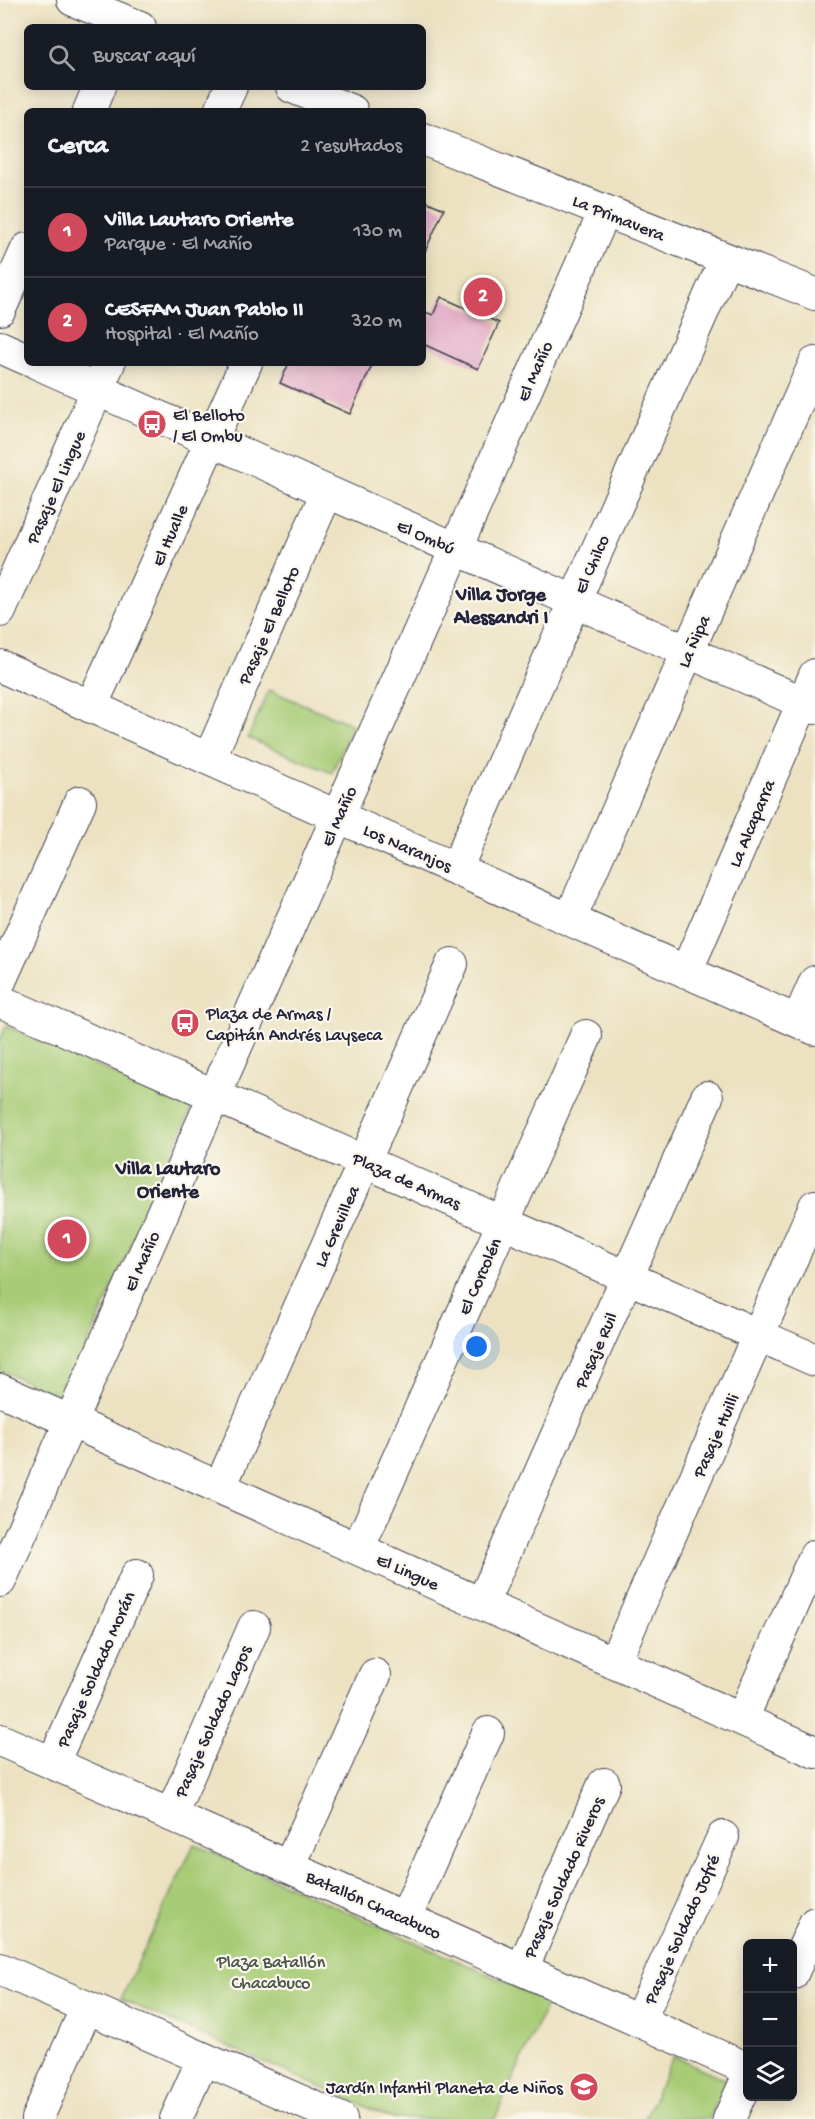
<!DOCTYPE html>
<html lang="es">
<head>
<meta charset="utf-8">
<style>
	:root { --surface:#171b24; --page:#20242c; --text:#f1f3f6; --muted:#9ea1a6; --line:#363941; --accent:#d1495b }
	body { margin:0; font-family:"Gochi Hand",sans-serif; background:var(--page); color:var(--text) }
	.controls { position:absolute; right:18px; bottom:18px; display:grid; overflow:hidden; border-radius:9px; box-shadow:0 3px 15px #0003 }
	.controls button { width:54px; height:54px; display:grid; place-items:center; padding:0; border:0; border-bottom:2px solid var(--line); background:var(--surface); color:var(--text); font:30px sans-serif }
	.you { position:absolute; left:477px; top:1347px; width:21px; height:21px; margin:-15px; border:4px solid #fff; border-radius:50%; background:#1a73e8; box-shadow:0 0 0 9px #1a73e833 }
	.badge { display:grid; place-items:center; width:39px; height:39px; border-radius:50%; background:var(--accent); color:#fff; font-size:20px; font-weight:700 }
	.pin { position:absolute; translate:-50% -50%; border:3px solid #fff; box-shadow:0 2px 6px #0006 }
	.list { margin:0; padding:0; list-style:none }
	h2 { display:flex; justify-content:space-between; align-items:center; height:78px; margin:0; padding:0 24px; font-size:26px }
	h2 small { font-size:20px; font-weight:400; color:var(--muted) }
	.list li { display:grid; grid-template-columns:39px 1fr auto; gap:18px; align-items:center; box-sizing:border-box; height:90px; padding:0 24px; border-top:2px solid var(--line) }
	.list b { display:block; font-size:22px; white-space:nowrap }
	.list p { margin:0; font-size:20px; white-space:nowrap; color:var(--muted) }
	.list em { font-size:20px; font-style:normal; color:var(--muted) }
	.icon { flex:none; width:33px; height:33px; fill:none; stroke:currentColor; stroke-width:2; stroke-linecap:round; stroke-linejoin:round }
	.map { position:relative; flex:none; width:815px; height:2119px; overflow:hidden }
	.search { position:absolute; background:var(--surface); box-shadow:0 3px 15px #0003; left:24px; top:24px; width:402px; height:66px; display:flex; align-items:center; gap:15px; box-sizing:border-box; padding:0 21px; border-radius:9px; color:var(--muted); font-size:22px }
	.panel { position:absolute; background:var(--surface); box-shadow:0 3px 15px #0003; left:24px; top:108px; width:402px; height:258px; border-radius:9px }
	.map>svg:first-child { display:block }
	.green { fill:#a7cc77; stroke:#647759; stroke-width:1.5 }
	.building { fill:#e3afc8 }
	.lines { fill:none; stroke-linecap:round; stroke-linejoin:round }
	.minor-casing { stroke:#403f4f; stroke-width:34 }
	.minor { stroke:#fff; stroke-width:32 }
	.labels { text-anchor:middle; stroke-width:4.5; stroke-linejoin:round; paint-order:stroke }
	.street-label { font-size:18px; fill:#22223b; stroke:#fbf7ec }
	.poi-label { font-size:18px; fill:#22223b; stroke:#fbf7ec; text-anchor:start }
	.park-label { font-size:18px; fill:#4a554d; stroke:#fbf7ec }
	.neighbourhood-label { font-size:20px; font-weight:bold; fill:#22223b; stroke:#fbf7ec }
</style>
</head>
<body>
<div class="map">
<svg width="815" height="2119" viewBox="0 0 815 2119">
	<rect width="100%" height="100%" fill="#fbf7ec"/>
	<filter id="ink" filterUnits="userSpaceOnUse"><feTurbulence type="fractalNoise" baseFrequency=".0167" numOctaves="2"/><feDisplacementMap in="SourceGraphic" scale="12" xChannelSelector="R" yChannelSelector="G"/><feConvolveMatrix kernelMatrix="1 2 1 2 8 2 1 2 1" color-interpolation-filters="sRGB"/></filter>
	<filter id="wash" filterUnits="userSpaceOnUse"><feTurbulence type="fractalNoise" baseFrequency=".008" numOctaves="4" result="noise"/><feDisplacementMap in="SourceGraphic" scale="24" xChannelSelector="R" yChannelSelector="G"/><feGaussianBlur stdDeviation="1.35" result="paint"/><feColorMatrix in="noise" values="0 0 0 0 0 0 0 0 0 0 0 0 0 0 0 0 0 1.4 0 .05"/><feComposite in="paint" operator="in"/></filter>
	<g filter="url(#wash)">
		<rect width="100%" height="100%" fill="#ece2c1"/>
		<path class="green" d="M269,690l84,35 -21,48 -84,-35z
			M6,1026l186,82 -128,290 -64,-28v-330z
			M194,1844l354,157 -53,118h-102l-272,-120z
			M673,2056l54,24 -18,39h-64z"/>
		<g id="blocks">
			<path class="building" d="M423,200l21,9 -21,47z
				M441,297l58,26 -21,46 -55,-25v-33l10,4z
				M289,363h84l-23,51 -70,-31z"/>
		</g>
	</g>
	<g filter="url(#ink)">
		<use href="#blocks" fill-opacity="0" stroke="#403f4f" stroke-width="1.5"/>
		<g class="lines">
			<g class="minor-casing">
				<path id="minor" d="M73,0l67,27
					M292,87l60,24
					M89,111l10,-24
					M220,111l11,-24
					M423,139l392,155
					M0,309l27,-60
					M0,347l27,12
					M37,363l778,345
					M0,611l109,-248
					M0,666l815,363
					M91,707l155,-344
					M209,759l118,-267
					M456,869l270,-610
					M570,919l245,-556
					M686,972l129,-297
					M0,981l80,-179
					M0,1001l815,359
					M798,1021l17,-39
					M0,1390l815,362
					M220,1487l232,-523
					M358,1549l228,-513
					M0,1581l605,-1370
					M482,1604l225,-507
					M614,1663l201,-457
					M742,1719l73,-163
					M0,1740l748,329
					M53,1763l84,-188
					M171,1815l83,-188
					M289,1867l86,-192
					M405,1918l83,-185
					M0,1969l341,150
					M522,1969l82,-185
					M792,1974l23,-51
					M639,2021l84,-184
					M37,2119l50,-112
					M176,2119l27,-60
					M729,2119l19,-42"/>
			</g>
			<use href="#minor" class="minor"/>
		</g>
	</g>
	<defs>
		<g id="bus-disc" transform="scale(1.5)"><circle r="9.5" fill="#d1495b" stroke="#fbf7ec"/><path d="M-5-6H5V4H4V6H2V4H-2V6H-4V4H-5ZM-3.5-4V0h7V-4ZM-3.5 1.2v1.5H-2V1.2ZM2 1.2v1.5H3.5V1.2Z" fill="#fff"/></g>
		<g id="school-disc" transform="scale(1.5)"><circle r="9.5" fill="#d1495b" stroke="#fbf7ec"/><path d="M0-5L7-2L0 1L-7-2ZM-4 1L0 2.5L4 1V4Q0 6-4 4Z" fill="#fff"/></g>
	</defs>
	<g fill-rule="evenodd">
		<use href="#bus-disc" x="152" y="424"/>
		<use href="#bus-disc" x="185" y="1023"/>
		<use href="#school-disc" x="584" y="2087"/>
	</g>
	<g class="labels">
		<g class="street-label">
			<text transform="translate(619 217) rotate(22)" y="6">La Primavera</text>
			<text transform="translate(534 371) rotate(-66)" y="6">El Mañío</text>
			<text transform="translate(55 487) rotate(-66)" y="6">Pasaje El Lingue</text>
			<text transform="translate(169 535) rotate(-66)" y="6">El Hualle</text>
			<text transform="translate(426 536) rotate(24)" y="6">El Ombú</text>
			<text transform="translate(591 564) rotate(-66)" y="6">El Chilco</text>
			<text transform="translate(268 625) rotate(-66)" y="6">Pasaje El Belloto</text>
			<text transform="translate(693 641) rotate(-66)" y="6">La Ñipa</text>
			<text transform="translate(338 816) rotate(-66)" y="6">El Mañío</text>
			<text transform="translate(751 823) rotate(-67)" y="6">La Alcaparra</text>
			<text transform="translate(408 847) rotate(24)" y="6">Los Naranjos</text>
			<text transform="translate(407 1180) rotate(24)" y="6">Plaza de Armas</text>
			<text transform="translate(336 1226) rotate(-66)" y="6">La Grevillea</text>
			<text transform="translate(141 1261) rotate(-66)" y="6">El Mañío</text>
			<text transform="translate(479 1276) rotate(-66)" y="6">El Corcolén</text>
			<text transform="translate(595 1350) rotate(-66)" y="6">Pasaje Ruil</text>
			<text transform="translate(715 1435) rotate(-66)" y="6">Pasaje Huilli</text>
			<text transform="translate(408 1571) rotate(24)" y="6">El Lingue</text>
			<text transform="translate(95 1669) rotate(-66)" y="6">Pasaje Soldado Morán</text>
			<text transform="translate(212 1721) rotate(-66)" y="6">Pasaje Soldado Lagos</text>
			<text transform="translate(563 1877) rotate(-66)" y="6">Pasaje Soldado Riveros</text>
			<text transform="translate(374 1904) rotate(24)" y="6">Batallón Chacabuco</text>
			<text transform="translate(681 1929) rotate(-66)" y="6">Pasaje Soldado Jofré</text>
		</g>
		<g class="poi-label">
			<text x="173" y="420">El Belloto<tspan x="173" dy="21">/ El Ombu</tspan></text>
			<text x="206" y="1019">Plaza de Armas /<tspan x="206" dy="21">Capitán Andrés Layseca</tspan></text>
			<text x="563" y="2093" text-anchor="end">Jardín Infantil Planeta de Niños</text>
		</g>
		<g class="park-label">
			<text x="271" y="1967">Plaza Batallón<tspan x="271" dy="21">Chacabuco</tspan></text>
		</g>
		<g class="neighbourhood-label">
			<text x="501" y="600">Villa Jorge<tspan x="501" dy="23">Alessandri I</tspan></text>
			<text x="168" y="1174">Villa Lautaro<tspan x="168" dy="23">Oriente</tspan></text>
		</g>
	</g>
</svg>
<div class="controls">
<button>+</button>
<button>−</button>
<button><svg class="icon" aria-label="layers" viewBox="0 0 24 24"><path d="M12 4l9 5-9 5-9-5zM3 14l9 5 9-5"/></svg></button>
</div>
<div class="you"></div>
<div class="pin badge" style="left:67px;top:1239px">1</div>
<div class="pin badge" style="left:483px;top:297px">2</div>
<div class="search"><svg class="icon" aria-label="search" viewBox="0 0 24 24"><circle cx="10" cy="10" r="6"/><path d="M15 15l6 6"/></svg>Buscar aquí</div>
<section class="panel">
<h2>Cerca<small>2 resultados</small></h2>
<ul class="list">
<li><span class="badge">1</span><div><b>Villa Lautaro Oriente</b><p>Parque · El Mañío</p></div><em>130 m</em></li>
<li><span class="badge">2</span><div><b>CESFAM Juan Pablo II</b><p>Hospital · El Mañío</p></div><em>320 m</em></li>
</ul>
</section>
</div>
</body>
</html>
